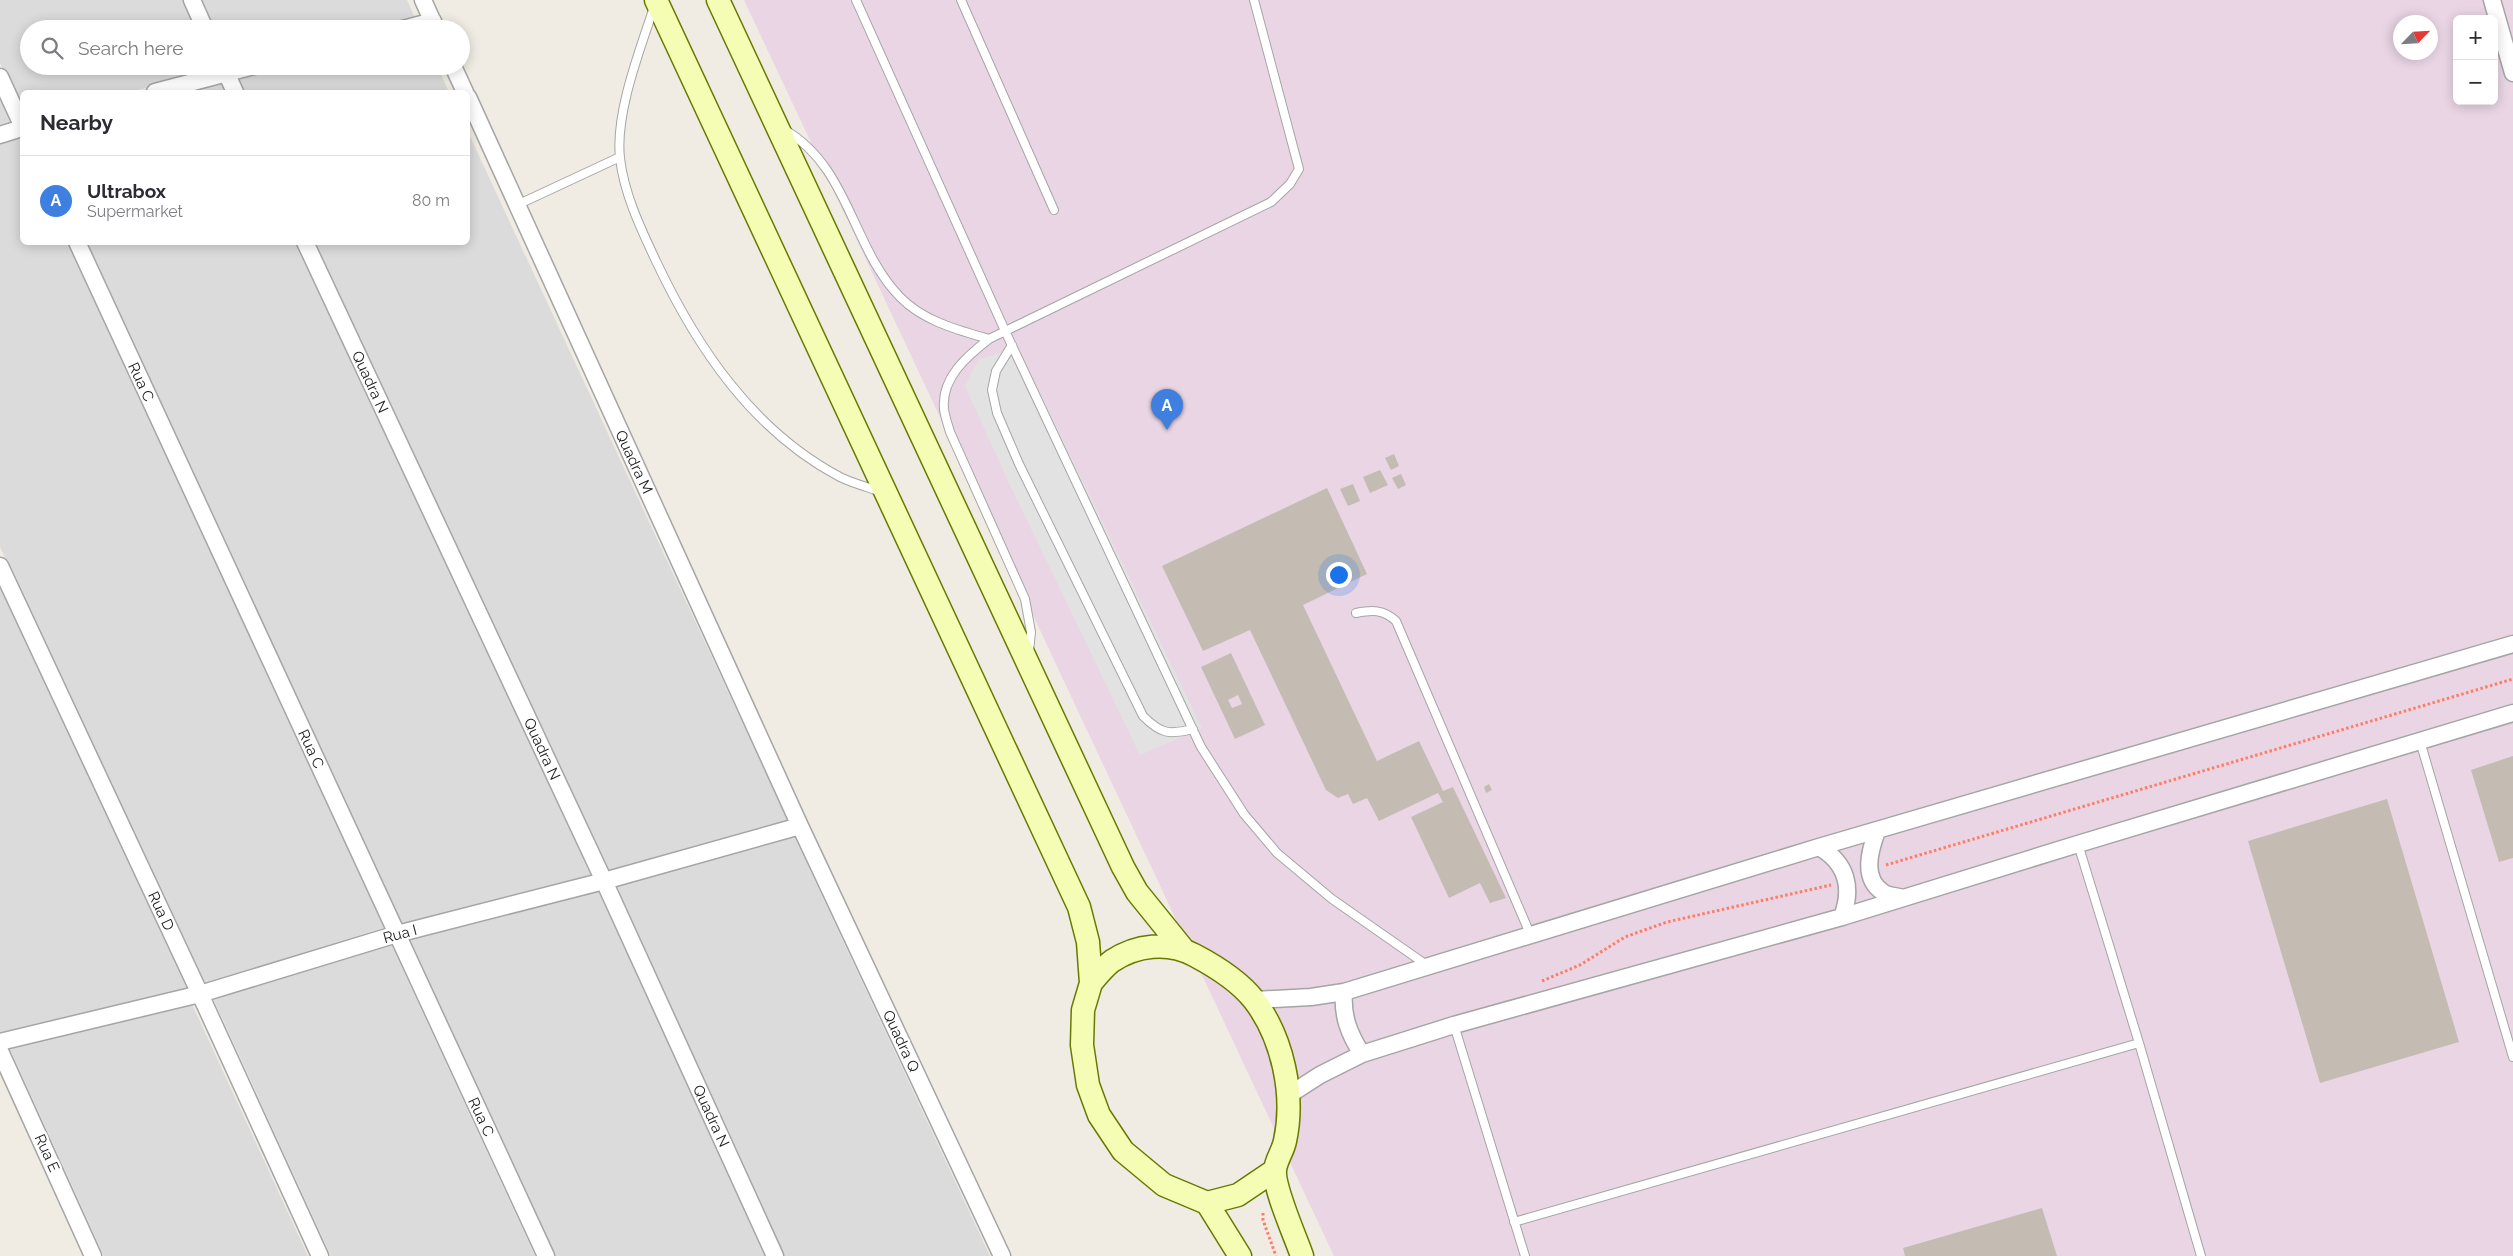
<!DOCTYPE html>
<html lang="en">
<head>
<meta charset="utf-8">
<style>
	:root { --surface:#fff; --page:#f7f7f7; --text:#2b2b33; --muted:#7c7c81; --line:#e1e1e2; --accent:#cc0a00 }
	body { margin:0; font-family:Raleway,sans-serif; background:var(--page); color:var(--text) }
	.controls { position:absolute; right:15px; top:15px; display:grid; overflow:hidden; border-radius:8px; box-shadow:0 2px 12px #0003 }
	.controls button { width:45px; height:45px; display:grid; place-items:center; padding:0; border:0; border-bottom:1px solid var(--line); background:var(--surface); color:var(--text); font:25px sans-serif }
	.compass { position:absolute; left:2393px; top:15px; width:45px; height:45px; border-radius:50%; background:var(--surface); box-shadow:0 2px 12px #0003; rotate:65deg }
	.you { position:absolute; left:1338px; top:574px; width:18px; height:18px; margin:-12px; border:4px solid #fff; border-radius:50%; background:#1a73e8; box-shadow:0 0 0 8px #1a73e833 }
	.badge { display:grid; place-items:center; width:32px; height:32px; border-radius:50%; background:var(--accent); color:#fff; font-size:16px; font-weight:700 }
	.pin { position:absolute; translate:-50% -41px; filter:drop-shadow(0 1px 2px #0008) }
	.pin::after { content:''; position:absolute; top:26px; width:18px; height:15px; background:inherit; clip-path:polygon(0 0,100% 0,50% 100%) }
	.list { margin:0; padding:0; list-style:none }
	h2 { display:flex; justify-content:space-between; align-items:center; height:65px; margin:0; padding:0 20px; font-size:21px }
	h2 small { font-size:16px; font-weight:400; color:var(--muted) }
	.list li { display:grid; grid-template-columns:32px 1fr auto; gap:15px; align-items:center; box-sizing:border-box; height:90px; padding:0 20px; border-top:1px solid var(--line) }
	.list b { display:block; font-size:19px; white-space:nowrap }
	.list p { margin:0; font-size:16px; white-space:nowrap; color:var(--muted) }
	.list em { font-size:16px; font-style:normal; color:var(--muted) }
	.icon { flex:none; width:28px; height:28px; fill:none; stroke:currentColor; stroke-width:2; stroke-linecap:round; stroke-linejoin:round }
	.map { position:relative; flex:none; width:2513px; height:1256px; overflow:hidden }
	.search { position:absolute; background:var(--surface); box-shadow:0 2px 12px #0003; left:20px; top:20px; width:450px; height:55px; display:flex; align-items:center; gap:12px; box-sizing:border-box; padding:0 18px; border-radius:28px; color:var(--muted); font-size:19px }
	.panel { position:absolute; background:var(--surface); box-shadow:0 2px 12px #0003; left:20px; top:90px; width:450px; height:155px; border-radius:8px }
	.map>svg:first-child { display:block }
	.residential { fill:#dcdbdb }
	.industrial { fill:#e9d5e4; fill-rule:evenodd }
	.parking { fill:#e2e2e2 }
	.building { fill:#c4bcb3; fill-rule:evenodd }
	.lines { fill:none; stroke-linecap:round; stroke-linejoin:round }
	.service-casing { stroke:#a5a5a5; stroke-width:10 }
	.minor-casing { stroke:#a5a5a5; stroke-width:19 }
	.secondary-casing { stroke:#677a00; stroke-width:25 }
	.path { stroke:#ff7c65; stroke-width:3; stroke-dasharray:2.5 2.5; stroke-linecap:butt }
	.service { stroke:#fff; stroke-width:8 }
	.minor { stroke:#fff; stroke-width:16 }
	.secondary { stroke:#f5fdb5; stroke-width:22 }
	.labels { text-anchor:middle; stroke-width:4.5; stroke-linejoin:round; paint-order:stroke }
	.street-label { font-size:15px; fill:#1e1e1e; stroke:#fff }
</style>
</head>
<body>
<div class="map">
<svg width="2513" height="1256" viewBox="0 0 2513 1256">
	<rect width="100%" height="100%" fill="#f0ece4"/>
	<path class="residential" d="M0,0h185l14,29h-170v37h187l1,3 -87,23h-108v19l-22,-48z
		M201,0h206l8,18 -44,11h-157z
		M283,66h154l12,26h-206l-7,-14z
		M223,80l6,12h-50z
		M0,92l14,30 -14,5z
		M468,132l320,689 -179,51 -296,-629 155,-1z
		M21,137l1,105 47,1 317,684 -181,56 -205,-436v-404z
		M85,243h214l295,632 -194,50z
		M0,580l192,409 -192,47z
		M794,836l196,420h-206l-170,-371z
		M598,890l169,366h-214l-146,-317z
		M391,944l144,312h-204l-118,-258z
		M192,1004l116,252h-204l-94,-207z"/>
	<path class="industrial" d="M744,0h1769v1256h-1179zM2457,19h37v82h-37zM2400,22h30v30h-30z"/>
	<path class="parking" d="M1018,347l184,381 -62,27 -132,-274 -43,-95 13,-26z"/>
	<path class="building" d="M1394,454l5,12 -8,4 -6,-12z
		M1380,470l8,15 -18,8 -7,-16z
		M1401,474l5,11 -8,4 -6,-11z
		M1353,484l7,17 -12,5 -8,-17z
		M1327,488l40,86 -64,31 74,156 42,-20 24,50 10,-4 53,111 -16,5 -10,-20 -31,15 -38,-81 32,-15 -5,-9 -59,28 -12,-23 -14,6 -5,-10 -10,4 -12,-8 -76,-160 -47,21 -41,-85z
		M1231,653l34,72 -30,14 -34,-72zM1238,695l4,9 -10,4 -4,-8z
		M2513,756v102l-14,4 -28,-92z
		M1489,784l3,6 -6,3 -2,-6z
		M2387,799l72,243 -139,41 -72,-242z
		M2042,1208l15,48h-152l-2,-8z"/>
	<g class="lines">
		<g class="service-casing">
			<path id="service" d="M856,0l150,333 195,414 43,67 33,39 55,46 96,67
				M961,0l93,210
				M654,7c-14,43 -39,106 -34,151 4,36 21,71 36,103 41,87 97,170 184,216 12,6 27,10 39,14
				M785,130c64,37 67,118 115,167 23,24 58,33 89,42
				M517,205l103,-48
				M1012,345l-16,26 -4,19 5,23 22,51 124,252c18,18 26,19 50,13
				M1356,613c16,-3 27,-4 40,8l135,315
				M1029,651l2,-19 -6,-33 -75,-167c-2,-7 -5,-15 -6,-23 -3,-31 23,-53 45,-70l282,-137 19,-18 9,-15 -45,-169
				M2420,741l93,316
				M2078,844l61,199 62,213
				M1454,1025l71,231
				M1514,1222l625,-179"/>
		</g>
		<g class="minor-casing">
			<path id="minor" d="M192,0l13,29
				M423,0l13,29
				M2492,0l21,73
				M403,29l30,-8
				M223,66l12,26
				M453,66l12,26
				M0,77l22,48
				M155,92l99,-26
				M468,97l332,729 202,430
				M0,135l22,-7
				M77,242l469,1014
				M305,242l299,639 171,375
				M0,566l200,428 120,262
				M1877,831c-7,19 -16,48 7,62 5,3 13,3 19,5
				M1819,847c28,16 34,41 23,70
				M1344,992c-2,24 5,42 18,62
				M1254,1000l57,-3 33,-5 475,-145 694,-203
				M0,1042l200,-48 197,-60 207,-53 196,-55
				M0,1051l93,205
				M1289,1095l31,-20 42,-21 92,-29 388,-108 236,-73 435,-131"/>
		</g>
		<g class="secondary-casing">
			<path id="secondary" d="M656,0l423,907 9,35 3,41 -8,27 -1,35 6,40 11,30 24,36 41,34 43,18 31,-8 37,-25
				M718,0l405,867 14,25 46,57
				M1091,983c6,-7 13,-16 21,-22 24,-16 56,-20 82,-6 21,11 45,26 60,45 29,38 41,95 31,141 -2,10 -9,19 -10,29 -2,17 21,68 27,86
				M1207,1203l33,53"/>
		</g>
		<path class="path" d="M1886,865l627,-186
			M1542,981l38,-16 45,-28 42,-15 164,-37
			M1263,1213v7l13,36"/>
		<use href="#service" class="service"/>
		<use href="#minor" class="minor"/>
		<use href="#secondary" class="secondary"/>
	</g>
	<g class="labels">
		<g class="street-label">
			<text transform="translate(141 382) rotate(65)" y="5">Rua C</text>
			<text transform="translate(370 382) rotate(65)" y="5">Quadra N</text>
			<text transform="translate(634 462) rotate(65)" y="5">Quadra M</text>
			<text transform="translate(311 749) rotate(65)" y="5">Rua C</text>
			<text transform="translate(542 749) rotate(65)" y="5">Quadra N</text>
			<text transform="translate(161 911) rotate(65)" y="5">Rua D</text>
			<text transform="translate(400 934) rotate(-15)" y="5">Rua I</text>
			<text transform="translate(901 1041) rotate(65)" y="5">Quadra Q</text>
			<text transform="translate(711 1116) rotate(65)" y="5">Quadra N</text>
			<text transform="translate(481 1117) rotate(65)" y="5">Rua C</text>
			<text transform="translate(47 1153) rotate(66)" y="5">Rua E</text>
		</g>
	</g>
</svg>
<div class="controls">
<button>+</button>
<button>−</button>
</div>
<svg class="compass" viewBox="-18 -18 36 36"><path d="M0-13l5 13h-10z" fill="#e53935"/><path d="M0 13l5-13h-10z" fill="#7c7c81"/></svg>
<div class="you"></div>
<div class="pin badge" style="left:1167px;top:430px;background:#3f7fe0">A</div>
<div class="search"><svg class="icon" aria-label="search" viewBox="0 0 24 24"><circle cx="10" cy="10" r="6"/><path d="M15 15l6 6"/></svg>Search here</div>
<section class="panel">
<h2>Nearby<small></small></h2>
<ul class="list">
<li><span class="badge" style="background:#3f7fe0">A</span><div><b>Ultrabox</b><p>Supermarket</p></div><em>80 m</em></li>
</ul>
</section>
</div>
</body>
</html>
